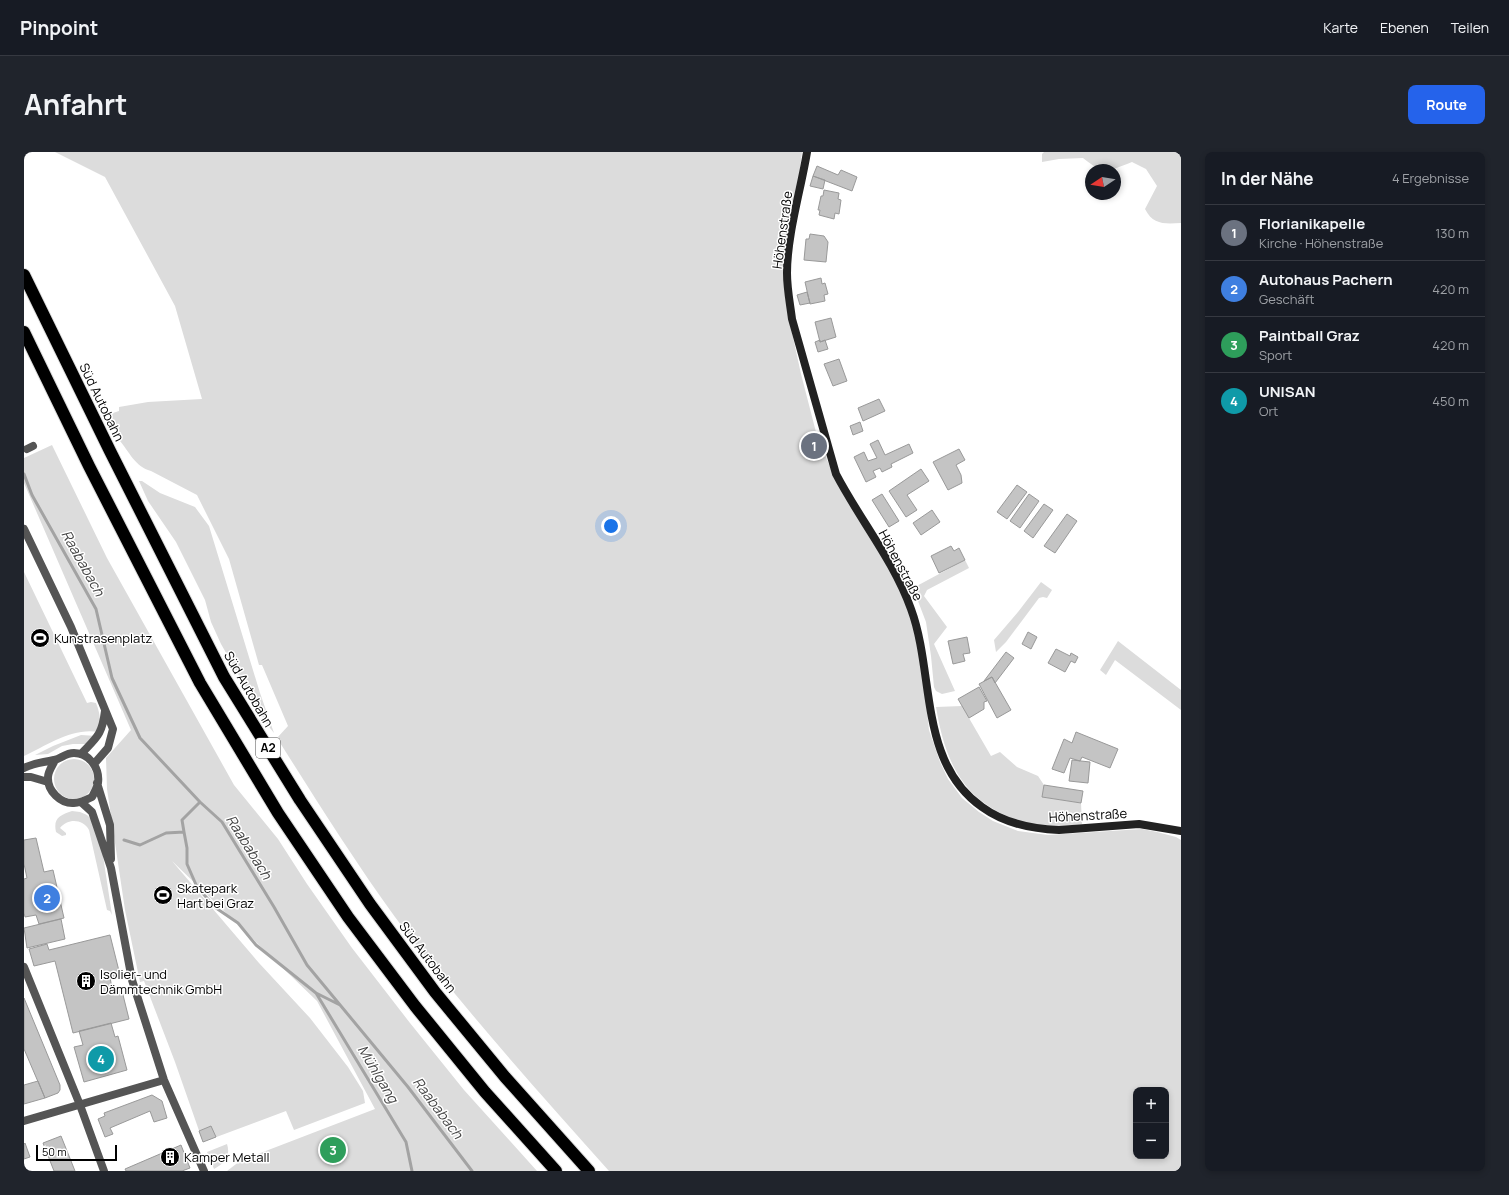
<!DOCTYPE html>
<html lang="de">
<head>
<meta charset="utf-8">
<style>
	:root { --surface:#171b24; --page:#20242c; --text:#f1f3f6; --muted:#9ea1a6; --line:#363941; --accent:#2563eb }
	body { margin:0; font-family:Manrope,sans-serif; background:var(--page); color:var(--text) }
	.controls { position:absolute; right:12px; bottom:12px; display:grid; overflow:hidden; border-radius:8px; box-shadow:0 2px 6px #0003 }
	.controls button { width:36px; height:36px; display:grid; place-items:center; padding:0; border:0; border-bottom:1px solid var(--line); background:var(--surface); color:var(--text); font:20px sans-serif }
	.compass { position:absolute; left:1061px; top:12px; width:36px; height:36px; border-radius:50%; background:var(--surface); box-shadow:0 2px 6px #0003; rotate:258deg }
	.scale { position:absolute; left:12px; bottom:10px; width:81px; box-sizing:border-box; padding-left:4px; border:2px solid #000; border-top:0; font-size:11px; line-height:14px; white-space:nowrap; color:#000; -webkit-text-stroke:3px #fff; paint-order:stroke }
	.you { position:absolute; left:587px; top:374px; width:14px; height:14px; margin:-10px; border:3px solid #fff; border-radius:50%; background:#1a73e8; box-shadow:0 0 0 6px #1a73e833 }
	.badge { display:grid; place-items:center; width:26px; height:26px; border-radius:50%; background:var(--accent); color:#fff; font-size:13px; font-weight:700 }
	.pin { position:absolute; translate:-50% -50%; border:2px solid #fff; box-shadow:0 1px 4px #0006 }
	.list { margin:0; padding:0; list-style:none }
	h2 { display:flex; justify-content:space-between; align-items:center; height:52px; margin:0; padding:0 16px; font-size:17px }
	h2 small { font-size:13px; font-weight:400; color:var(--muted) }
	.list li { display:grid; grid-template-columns:26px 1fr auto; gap:12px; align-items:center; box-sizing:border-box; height:56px; padding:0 16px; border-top:1px solid var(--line) }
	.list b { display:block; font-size:15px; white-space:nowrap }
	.list p { margin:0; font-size:13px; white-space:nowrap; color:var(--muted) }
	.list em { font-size:13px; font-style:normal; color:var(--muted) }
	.map { position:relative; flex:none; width:1157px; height:1019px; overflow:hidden; border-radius:8px }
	header { display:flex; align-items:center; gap:24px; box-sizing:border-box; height:56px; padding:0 20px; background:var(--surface); border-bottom:1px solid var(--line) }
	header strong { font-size:19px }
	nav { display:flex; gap:22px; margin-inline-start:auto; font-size:14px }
	.intro { display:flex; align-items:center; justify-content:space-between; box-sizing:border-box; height:96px; padding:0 24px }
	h1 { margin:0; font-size:28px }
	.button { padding:10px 18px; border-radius:8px; background:var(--accent); color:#fff; font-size:14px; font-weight:700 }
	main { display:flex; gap:24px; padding:0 24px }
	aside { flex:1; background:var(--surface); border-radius:8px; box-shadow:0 2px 6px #0003 }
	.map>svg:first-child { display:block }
	.green { fill:#dcdcdc; fill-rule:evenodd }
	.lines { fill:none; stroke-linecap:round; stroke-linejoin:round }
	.stream { stroke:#a3a3a3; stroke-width:3 }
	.building { fill:#c4c4c4; stroke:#999 }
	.highway-casing { stroke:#dbdbdb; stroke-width:14 }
	.street { stroke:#555; stroke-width:8 }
	.secondary { stroke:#222; stroke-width:8 }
	.highway { stroke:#000; stroke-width:12 }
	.labels { text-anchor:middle; stroke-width:3; stroke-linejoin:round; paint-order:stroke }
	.shield { fill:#fff; stroke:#4c4c4c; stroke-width:1 }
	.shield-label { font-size:12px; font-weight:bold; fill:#000 }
	.street-label { font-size:13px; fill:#000; stroke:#fff }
	.poi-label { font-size:13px; fill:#000; stroke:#fff; text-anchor:start }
	.water-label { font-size:14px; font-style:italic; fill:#444; stroke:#fff }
</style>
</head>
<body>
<header>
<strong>Pinpoint</strong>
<nav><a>Karte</a><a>Ebenen</a><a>Teilen</a></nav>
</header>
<div class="intro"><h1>Anfahrt</h1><a class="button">Route</a></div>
<main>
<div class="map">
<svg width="1157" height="1019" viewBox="0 0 1157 1019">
	<rect width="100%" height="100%" fill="#fff"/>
	<path class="green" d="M31,0h747l-4,34 -11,59 2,74 12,55 16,62 16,38 71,118 17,65 8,73 11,32 8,17 14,19 17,14 14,9 25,10 30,4 94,-6 15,3 19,5 5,3v331h-572c-74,-83 -148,-165 -214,-254 -42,-58 -80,-119 -118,-179l11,-12 -26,-61h-3l-30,-106 -32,-64 -46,-24c-16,-4 -22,-20 -32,-31v-8l-9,-18 9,-3v-4l29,-5 54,-3 -27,-93 -70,-129zM1112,938h30v66h-30z
		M1020,0h137v71c-16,1 -28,2 -36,-14l12,-23 -11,-17 -14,-7c-24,9 -27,14 -49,-4l-24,1 -17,3v-8z
		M28,293l55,113 127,227 44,54 29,45 45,64 58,75 54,67 73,81h-310l13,-10 135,-52 -58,-108 -145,-140 87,102 51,55 38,49 15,24 2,12 -71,27 -8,-19 -83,31 -28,-80 -31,-81 -4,1 -15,-72 -18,-121 -1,-31 25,-28 -107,-247v-25z
		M115,329h3l18,12 35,14 14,19 51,167 14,40 -8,-10 -45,-79 -10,-22 -6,-22 -29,-58 -28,-41z
		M941,408l4,8 -42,22 -3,6 23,31 -13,17 21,47 -13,3 -6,-3 -2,-4 -3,-31 -5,-34 -13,-34z
		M0,420l63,131 4,-1 5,1c4,10 5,18 3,29 -26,-5 -52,13 -75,24z
		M1017,430l11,8 -5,8 -4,-1 -4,1 -33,44 -10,10 -2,-12 24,-28z
		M1094,489l63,49v20l-66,-50 -9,15 -6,-5z
		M938,554l29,50 9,-4 17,15 21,9 6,9 -2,12 39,6 1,21c-20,3 -41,2 -61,-1 -5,-2 -11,-6 -16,-8 -47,-21 -61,-61 -69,-108z
		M57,583l16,1 -11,8h-13l-11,2 -14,8 -13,1 18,-9z
		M30 627a20 20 0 1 1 40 0a20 20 0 1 1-40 0Z
		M48,659l8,1 7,3 5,5 10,29 10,66 -2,-4 -3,-1 -18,-80c-6,-11 -21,-12 -29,-2l6,5v2l-4,1 -6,-4c-3,-14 4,-17 16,-21z
		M203,992c4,13 -3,19 -13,25l-7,-17z"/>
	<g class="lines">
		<path class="stream" d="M0,322l8,21 64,114 16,69 28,60 60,64 22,20 52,85 33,58 101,122 64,84
			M160,680l3,16v16l10,23 19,21 22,15 18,22 60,48 24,12
			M100,688l16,5 26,-12 18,-1 -2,-12 18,-18
			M292,841l90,149 6,29"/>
	</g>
	<path class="building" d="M793,14l21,9 3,-5 16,7 -5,14 -39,-15z
		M789,24l12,4 -2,9 -13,-3z
		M800,38l15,3 -1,6 3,1 -2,14 -4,-1 -1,6 -15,-4 1,-5h-2l3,-14h2z
		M786,82l14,2 4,6 -2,20 -22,-2 2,-21h3z
		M797,126l1,6 3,-1 3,11 -4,1 1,6 -15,3 -5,-22z
		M783,140l3,11 -10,2 -3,-10z
		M807,166l5,19 -16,5 -5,-20z
		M796,188v2l5,-2 3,9 -10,3 -3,-10z
		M815,207l8,22 -14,5 -9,-22z
		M855,247l6,12 -22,10 -5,-13z
		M836,270l3,9 -10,4 -3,-9z
		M854,288l7,15 24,-11 4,9 -22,11 1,3 -10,5 -2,-4 -7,3 3,6 -10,5 -12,-25 10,-5 4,9 9,-3 -7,-14z
		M935,297l6,11 -9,5 5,10 1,8 -14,7 -15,-28z
		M897,317l8,12 -22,14 10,15 -11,7 -17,-26z
		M993,333l10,7 -20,27 -10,-7z
		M858,342l17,27 -10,6 -17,-27z
		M1005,342l10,7 -19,27 -10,-7z
		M1020,352l9,6 -20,28 -9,-7z
		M908,358l8,12 -19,13 -8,-12z
		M1043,362l10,7 -22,32 -11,-7z
		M927,394l3,5 5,-3 6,12 -26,13 -8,-17z
		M1004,480l9,5 -6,12 -9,-5z
		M943,485l3,16 -7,1 2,7 -12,3 -5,-23z
		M1032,497l14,7 1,-3 7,4 -3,6 -4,-2 -6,11 -17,-9z
		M982,500l8,6 -19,25 -3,-6 -8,4z
		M968,525l19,33 -14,8 -18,-34z
		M955,535l8,14 -3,1v7l-15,9 -11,-19z
		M1052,580l42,17 -8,19 -28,-11 -2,4 -10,-3 -6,15 -12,-4 12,-30 8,4z
		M1048,608l18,2 -2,21 -19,-2z
		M1020,633l39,6 -2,12 -39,-6z
		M12,686l8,34 9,-2 11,48 -25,6 -3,-9 -11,2 -1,-4v-34l3,-1 -3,-14v-24z
		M37,767l4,20 -38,9 -3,-20z
		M86,783l10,40 -10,2 2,12 9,-2 8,32 -56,14 -18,-72 -21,5 -5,-17 18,-5 2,6z
		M0,846l36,87v5l-2,3 -13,5 -21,-49z
		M87,871l4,14 3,-1 9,34 -43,12 -10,-35 9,-2 -4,-14z
		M14,929l7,17 -21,6v-19z
		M128,943l10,6 5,17 -13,4 -4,-11 -40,17 3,6 -8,3 -7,-18 7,-3 -1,-3z
		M187,974l5,11 -13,5 -4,-11z
		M37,984l14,35h-21l-11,-28z
		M1,991l5,14 -6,2v-15z
		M157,993l9,23 -8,3h-56l-1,-2z"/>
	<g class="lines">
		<g class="highway-casing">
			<path id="highway" d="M0,123l86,176 114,226 76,123 70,104 65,88 70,85 84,94
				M0,180l65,134 111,217 78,130 70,104 67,89 70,86 71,79"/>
		</g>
		<path class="street" d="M3,297l6,-3
			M0,377l47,98 42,102 -5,19 -14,16
			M57,602c16,-17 21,-19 24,-43
			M0,616c12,-6 17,-5 30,-8 7,-1 11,-7 20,-7 15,0 26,15 24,30 -1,5 -4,10 -6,14 -6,3 -12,6 -18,6 -13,1 -27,-12 -26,-26 0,-6 5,-12 7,-17
			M0,625h7l17,5
			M73,631l13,42 1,34
			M57,650l11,10 19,56 21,112 32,100 40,91
			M0,815l56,138 24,66
			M0,969l140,-41"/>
		<path class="secondary" d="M783,0c-6,37 -20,83 -20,121 0,16 3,30 5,46l44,155c24,46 58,87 75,135 24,65 7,153 71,198 22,16 49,22 77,23l80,-6 42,7"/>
		<use href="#highway" class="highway"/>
	</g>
	<defs>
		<g id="stadium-disc" transform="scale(1)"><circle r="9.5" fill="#000" stroke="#fff"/><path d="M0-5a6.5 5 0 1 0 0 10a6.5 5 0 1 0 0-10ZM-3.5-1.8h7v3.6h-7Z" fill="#fff"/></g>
		<g id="building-disc" transform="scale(1)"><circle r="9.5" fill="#000" stroke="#fff"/><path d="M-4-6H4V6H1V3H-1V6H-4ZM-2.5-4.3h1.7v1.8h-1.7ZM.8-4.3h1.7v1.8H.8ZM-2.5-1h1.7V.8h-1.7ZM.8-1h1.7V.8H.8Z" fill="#fff"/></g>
	</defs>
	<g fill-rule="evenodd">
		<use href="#stadium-disc" x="16" y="486"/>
		<use href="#stadium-disc" x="139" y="743"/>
		<use href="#building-disc" x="62" y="829"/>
		<use href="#building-disc" x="146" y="1005"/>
	</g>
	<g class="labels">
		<rect class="shield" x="232" y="586" width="24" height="20" rx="3"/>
		<g class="shield-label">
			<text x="244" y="600">A2</text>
		</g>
		<g class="street-label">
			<text transform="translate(758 78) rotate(-82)" y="5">Höhenstraße</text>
			<text transform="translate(78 250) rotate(64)" y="5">Süd Autobahn</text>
			<text transform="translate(877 413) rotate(62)" y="5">Höhenstraße</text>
			<text transform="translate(225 537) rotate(60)" y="5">Süd Autobahn</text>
			<text transform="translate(1064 663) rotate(-3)" y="5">Höhenstraße</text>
			<text transform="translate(404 805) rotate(53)" y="5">Süd Autobahn</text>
		</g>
		<g class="poi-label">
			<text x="30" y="491">Kunstrasenplatz</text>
			<text x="153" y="741">Skatepark<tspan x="153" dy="15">Hart bei Graz</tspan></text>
			<text x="76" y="827">Isolier- und<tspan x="76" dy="15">Dämmtechnik GmbH</tspan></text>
			<text x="160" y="1010">Kamper Metall</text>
		</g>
		<g class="water-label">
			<text transform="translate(59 411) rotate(61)" y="5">Raababach</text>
			<text transform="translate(225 695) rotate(58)" y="5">Raababach</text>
			<text transform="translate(354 922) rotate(59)" y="5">Mühlgang</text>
			<text transform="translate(414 956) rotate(53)" y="5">Raababach</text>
		</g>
	</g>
</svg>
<div class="controls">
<button>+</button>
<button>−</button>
</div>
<svg class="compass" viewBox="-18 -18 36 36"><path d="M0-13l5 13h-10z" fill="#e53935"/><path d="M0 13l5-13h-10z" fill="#9ea1a6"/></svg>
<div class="scale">50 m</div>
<div class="you"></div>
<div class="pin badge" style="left:790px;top:294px;background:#6b7280">1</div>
<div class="pin badge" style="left:23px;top:746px;background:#3f7fe0">2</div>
<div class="pin badge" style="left:309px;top:998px;background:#2e9e5b">3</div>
<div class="pin badge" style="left:77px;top:907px;background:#0f9aa8">4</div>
</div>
<aside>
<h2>In der Nähe<small>4 Ergebnisse</small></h2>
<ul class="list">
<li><span class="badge" style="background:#6b7280">1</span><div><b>Florianikapelle</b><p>Kirche · Höhenstraße</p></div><em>130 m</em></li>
<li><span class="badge" style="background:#3f7fe0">2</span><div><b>Autohaus Pachern</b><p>Geschäft</p></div><em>420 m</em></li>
<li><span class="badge" style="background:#2e9e5b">3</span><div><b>Paintball Graz</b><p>Sport</p></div><em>420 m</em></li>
<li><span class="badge" style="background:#0f9aa8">4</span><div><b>UNISAN</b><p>Ort</p></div><em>450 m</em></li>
</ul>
</aside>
</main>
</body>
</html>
